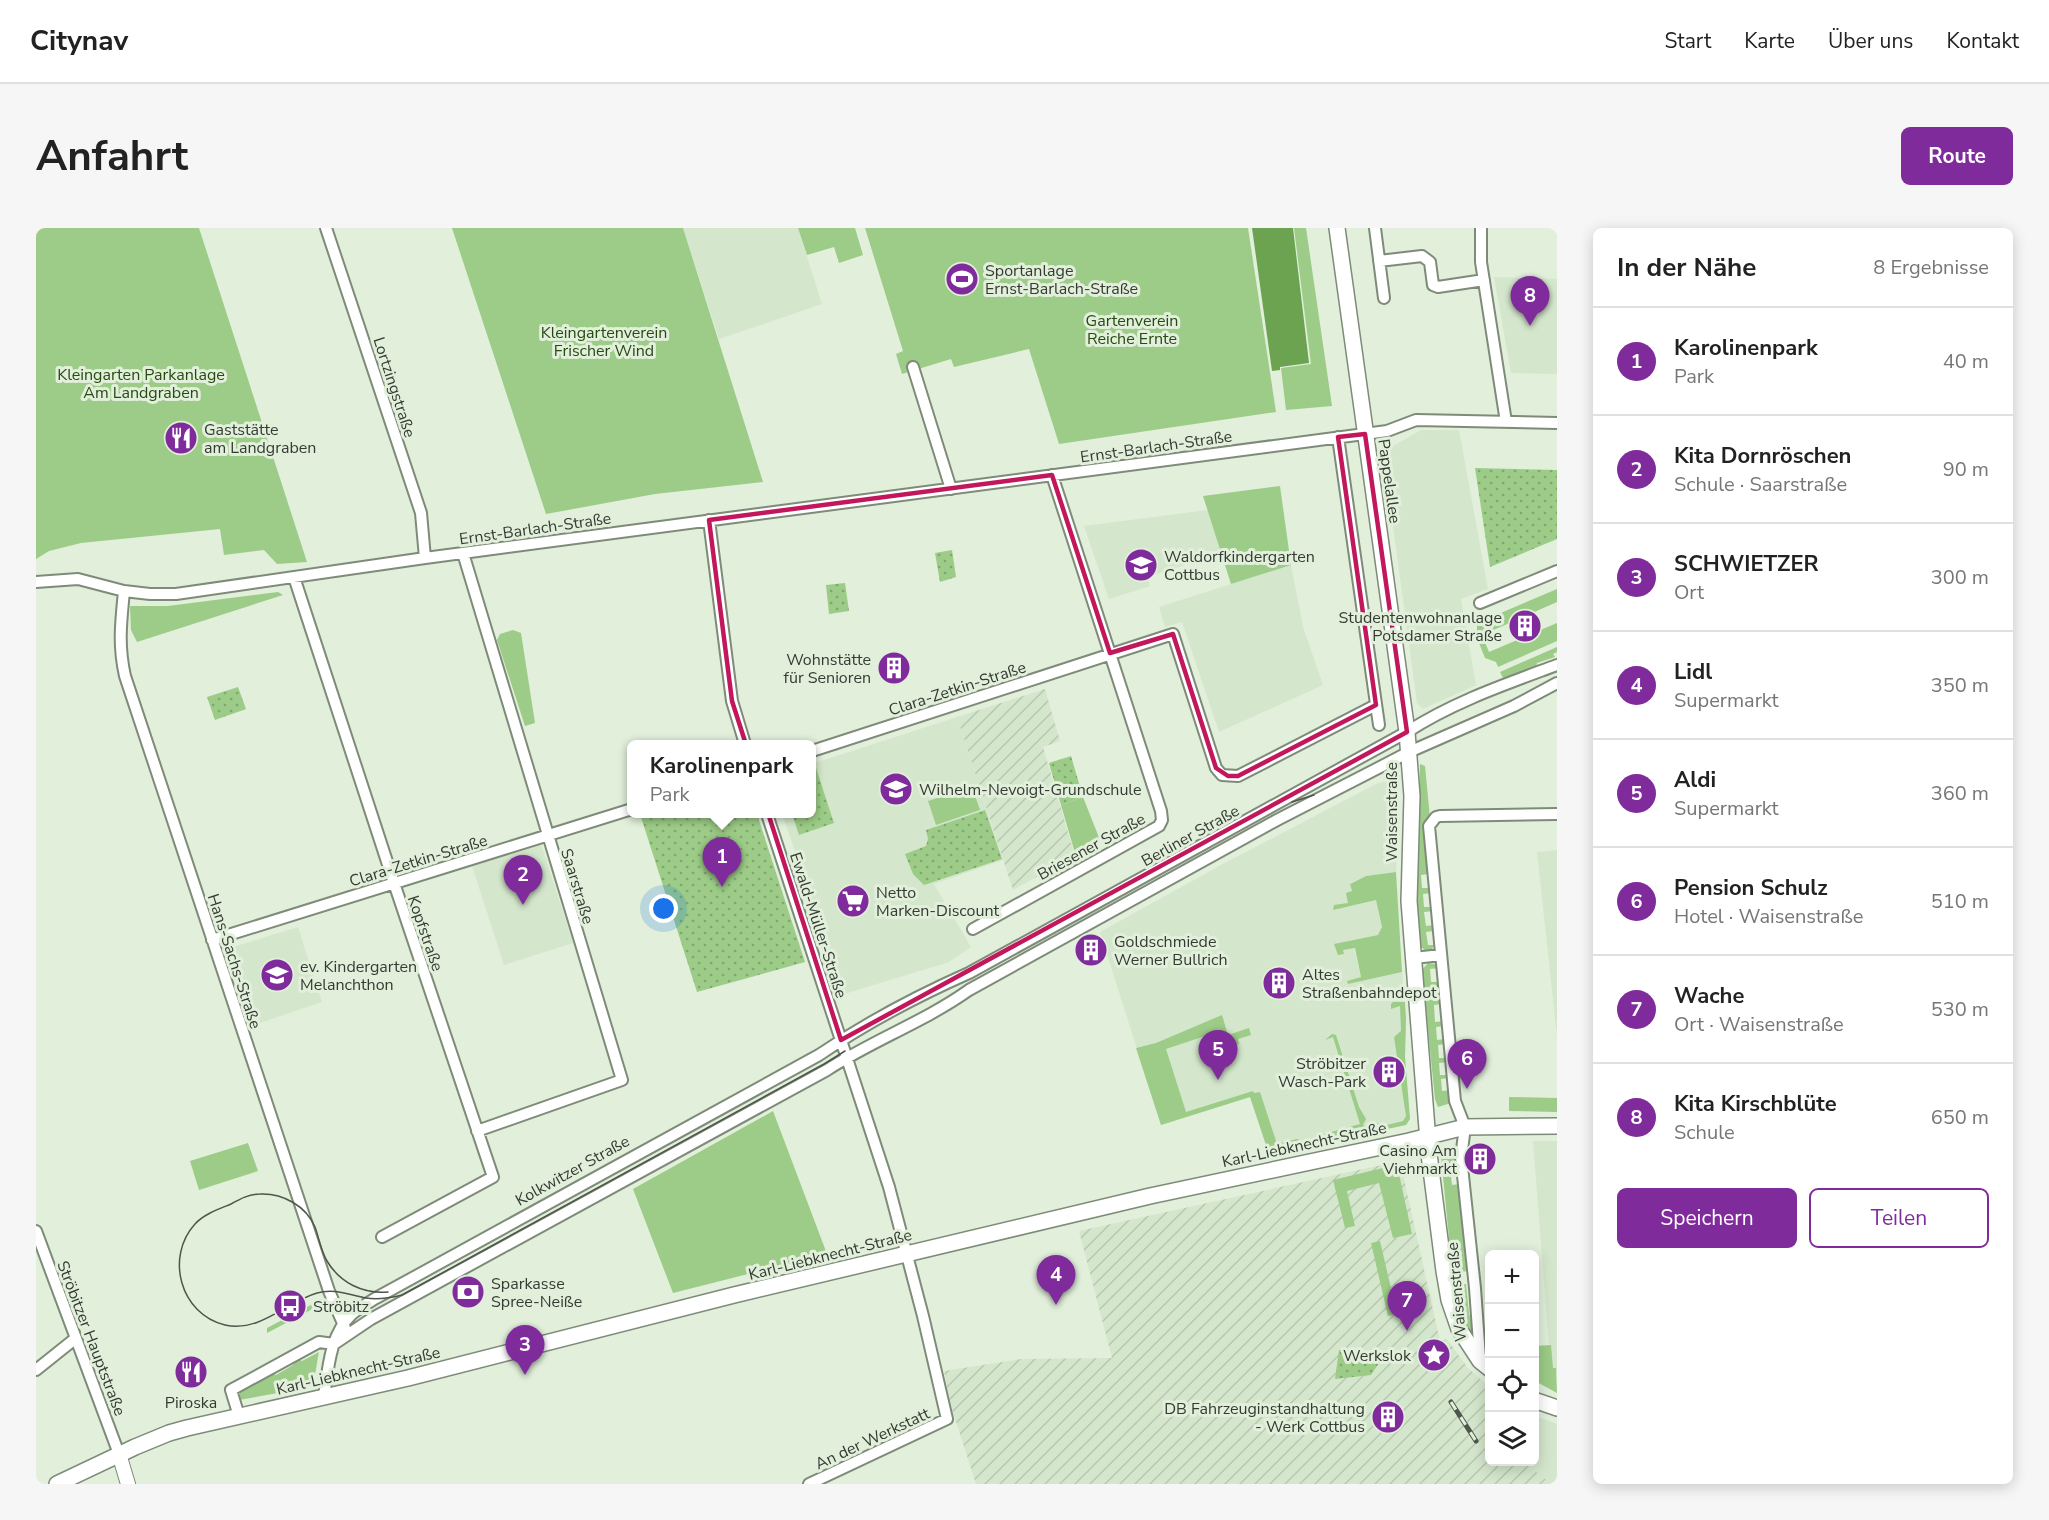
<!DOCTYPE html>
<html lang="de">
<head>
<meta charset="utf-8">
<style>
	:root { --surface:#fff; --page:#f6f6f6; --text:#222; --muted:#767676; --line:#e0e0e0; --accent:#7f2b9b }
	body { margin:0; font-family:"Nunito Sans",sans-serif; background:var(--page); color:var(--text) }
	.controls { position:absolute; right:18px; bottom:18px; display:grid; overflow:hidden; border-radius:9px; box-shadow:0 3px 15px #0003 }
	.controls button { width:54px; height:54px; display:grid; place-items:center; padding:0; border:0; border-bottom:2px solid var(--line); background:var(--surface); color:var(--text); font:30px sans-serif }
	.you { position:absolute; left:628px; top:681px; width:21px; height:21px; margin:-15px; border:4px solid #fff; border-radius:50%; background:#1a73e8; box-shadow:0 0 0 9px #1a73e833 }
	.badge { display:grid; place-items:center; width:39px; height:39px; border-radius:50%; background:var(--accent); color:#fff; font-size:20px; font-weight:700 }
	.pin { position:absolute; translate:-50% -50px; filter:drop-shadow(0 2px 3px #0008) }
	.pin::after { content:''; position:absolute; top:32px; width:21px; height:18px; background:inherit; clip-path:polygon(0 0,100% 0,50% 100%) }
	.popup { position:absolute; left:591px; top:512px; width:189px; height:78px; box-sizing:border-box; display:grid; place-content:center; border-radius:9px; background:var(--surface); filter:drop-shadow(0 2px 4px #0005); font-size:20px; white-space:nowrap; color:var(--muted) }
	.popup b { font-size:22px; color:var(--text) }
	.popup::after { content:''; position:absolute; left:50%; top:100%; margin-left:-12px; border:12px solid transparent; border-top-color:var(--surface) }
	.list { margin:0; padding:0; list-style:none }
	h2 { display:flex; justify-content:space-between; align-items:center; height:78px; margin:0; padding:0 24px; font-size:26px }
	h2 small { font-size:20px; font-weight:400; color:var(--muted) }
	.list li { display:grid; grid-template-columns:39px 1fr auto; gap:18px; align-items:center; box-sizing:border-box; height:108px; padding:0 24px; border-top:2px solid var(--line) }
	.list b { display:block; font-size:22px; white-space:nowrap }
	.list p { margin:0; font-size:20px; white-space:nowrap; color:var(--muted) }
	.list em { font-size:20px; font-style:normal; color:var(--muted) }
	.actions { display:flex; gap:12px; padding:18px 24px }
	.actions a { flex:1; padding:14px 0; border:2px solid var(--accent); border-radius:9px; text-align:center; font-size:21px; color:var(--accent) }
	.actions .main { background:var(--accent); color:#fff }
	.icon { flex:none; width:33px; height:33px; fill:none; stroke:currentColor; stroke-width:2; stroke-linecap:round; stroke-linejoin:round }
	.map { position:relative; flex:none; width:1521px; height:1256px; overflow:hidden; border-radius:9px }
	header { display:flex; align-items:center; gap:36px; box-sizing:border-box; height:84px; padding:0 30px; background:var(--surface); border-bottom:2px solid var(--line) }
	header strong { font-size:28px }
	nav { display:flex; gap:33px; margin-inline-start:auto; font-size:21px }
	.intro { display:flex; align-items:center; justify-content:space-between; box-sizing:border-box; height:144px; padding:0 36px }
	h1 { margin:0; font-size:42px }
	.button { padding:15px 27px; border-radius:9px; background:var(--accent); color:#fff; font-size:21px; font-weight:700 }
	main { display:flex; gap:36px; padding:0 36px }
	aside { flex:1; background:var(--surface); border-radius:9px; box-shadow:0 3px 15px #0003 }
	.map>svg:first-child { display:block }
	.built { fill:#d4e7cc }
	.industrial { fill:url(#industrial-furrows) }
	.green { fill:#9ccc87 }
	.park { fill:url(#park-dots) }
	.water { fill:#6ca351 }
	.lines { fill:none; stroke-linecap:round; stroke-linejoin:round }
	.minor-casing { stroke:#7e8b79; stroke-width:14 }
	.tertiary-casing { stroke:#7e8b79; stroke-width:16 }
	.secondary-casing { stroke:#7e8b79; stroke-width:18 }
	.minor { stroke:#fff; stroke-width:10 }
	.tertiary { stroke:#fff; stroke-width:14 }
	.secondary { stroke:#fff; stroke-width:15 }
	.tram { stroke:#4f564c; stroke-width:1.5 }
	.rail-casing { stroke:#4f564c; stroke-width:5 }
	.rail { stroke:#e1efdb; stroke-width:3; stroke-dasharray:9; stroke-linecap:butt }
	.marked { fill:none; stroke:#c2185b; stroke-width:4.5; stroke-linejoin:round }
	.labels { text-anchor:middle; stroke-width:6; stroke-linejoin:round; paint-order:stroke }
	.poi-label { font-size:16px; fill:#353b33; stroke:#e1efdb; text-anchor:start }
	.park-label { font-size:16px; fill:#264a11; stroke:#e1efdb }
	.street-label { font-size:16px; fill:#353b33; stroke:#e1efdb }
</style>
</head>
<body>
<header>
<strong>Citynav</strong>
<nav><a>Start</a><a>Karte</a><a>Über uns</a><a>Kontakt</a></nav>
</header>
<div class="intro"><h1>Anfahrt</h1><a class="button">Route</a></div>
<main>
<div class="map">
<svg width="1521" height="1256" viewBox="0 0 1521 1256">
	<defs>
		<pattern id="industrial-furrows" width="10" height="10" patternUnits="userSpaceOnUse" patternTransform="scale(1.5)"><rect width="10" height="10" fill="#d4e7cc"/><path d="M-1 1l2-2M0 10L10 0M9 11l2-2" fill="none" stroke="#b7c7b0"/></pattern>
		<pattern id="park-dots" width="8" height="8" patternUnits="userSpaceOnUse" patternTransform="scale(1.5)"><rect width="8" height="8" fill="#9ccc87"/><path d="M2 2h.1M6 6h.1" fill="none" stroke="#80a76f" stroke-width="1.8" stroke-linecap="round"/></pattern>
	</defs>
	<rect width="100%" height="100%" fill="#e1efdb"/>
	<path class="built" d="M647,0h115l24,76 -103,35z
		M1458,49l63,2v95l-46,-1z
		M1385,202h38l29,159 -27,10 15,86 -53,24 -6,-6 -34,-251z
		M1172,282l14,43 -75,24 3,9 -41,13 -25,-73z
		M1255,337l12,62 20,58 -104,47 -37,-110 -17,5 -6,-20z
		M921,489l46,143 -69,24 37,63 -22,15 -108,33 -33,-107 -26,-74h30v-50z
		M1351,553l7,2 5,15 -3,74 -30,4 -16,7 2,9 -4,11 -15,6 43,-9 6,27 -4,8 -43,9 8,6 11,-2 7,29 -13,4v3l54,-12 4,47 -1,38 5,62 -4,6 -137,29 -19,-57 -89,28 -61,-193 121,-67 155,-81z
		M505,616l32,99 -69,22 -32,-99z
		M1521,622v186l-20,-184z
		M262,699l24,75 -65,22 -24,-77z
		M1497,913h24v231h-6z
		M1499,1188l22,8v60h-5l-10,-5 -19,-17h11z"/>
	<path class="industrial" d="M1009,461l15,52 -17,6 31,106 -19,7 2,6 -44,24 -56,-173z
		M1364,933l40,180 7,-2 20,28 22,20 1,75h33l29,22h-576l-26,-81 -6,-32 77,-12 91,-1 -33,-127z"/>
	<path class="green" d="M0,0h163l108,334 -30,2 -13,-14 -40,5 -4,-26 -139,14 -32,8 -13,8z
		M416,0h231l80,254 -108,12 -109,20z
		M762,0h57l8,27 -24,8 -5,-16 -27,8z
		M829,0h383l28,184 -217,32 -30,-95 -75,18 -3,-8 -49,15 -6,-20 7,-3z
		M1258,0h12l26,178 -46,4 -5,-42 30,-4z
		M1244,258l11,79 -60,19 -28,-88z
		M1521,361v13l-75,33 7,17 68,-29v18l-59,26 -2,-5 -11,-4 -8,-20v-15z
		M242,364l5,3 -146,47 -6,-12 -1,-24h38z
		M477,402l8,3 14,90 -10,3 -28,-86 3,-6z
		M1521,419v5l-4,2 2,3 -18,6 -1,5 -33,10 -3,-6z
		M1384,536l5,2 5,52 -1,56 -8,1 1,13h8l1,5 -8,1 1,13h8l1,4 -9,1 2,14 8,-1v6l-8,1 2,13h7l-4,5 -5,1 -5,-4 -4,-45z
		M936,559l8,23 -44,15 -8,-24z
		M1047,569l17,43 -25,13 -14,-48z
		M1360,644l6,100 -54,12 -1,-3 14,-4 -6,-29 -12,2 1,4 -6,1 -4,-11 44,-9 4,-8 -6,-27 -43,10 1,-5 14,-2 -2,-10 6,-2 -2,-7 16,-8z
		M1392,735l8,1 3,4 -9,1 1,13h9l1,4 -9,2 1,13 9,-1v4l-8,1 1,17 9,-1v5l-8,1 1,13 8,-1 1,5 -8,1 1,13h8v4l-8,1 1,12h9v3l-8,1 1,12 8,-1 1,13 -13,4 -3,-8 -13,-129z
		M1357,774h12l1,17 -1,38 5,62 -4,6 -81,17 -1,-8 36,-10 -27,-87 -8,3 7,-6 4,1 23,72 7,12 -3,6 9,5 4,-7 11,2 16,-4 3,-5 -12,-79 7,-6 -1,-25 -9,3v-5z
		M1186,787l6,20 21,-7 2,7 -13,4 1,5 -25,8 -6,-17 -42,14 20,63 67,-21 1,2 6,-1 17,52 20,-5 5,2 2,5 -35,8 -19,-57 -89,28 -25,-77 20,-5z
		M1473,869l48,1v14l-48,-1z
		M737,883l54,143 -154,39 -40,-104z
		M212,915l10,28 -59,19 -9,-29z
		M1416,925l5,4 1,10 -8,1 2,17 8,-1 8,87 -7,1 1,12h4l3,30 5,15 -1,9 -14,-31 -5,-18 -13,-133z
		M1351,939l12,7 13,60 -19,4 -14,-55 -32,8 8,35 -10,2 -12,-48z
		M1344,1013l17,73 -9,2 -17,-73z
		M286,1071l2,4 -57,30v-5z
		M1515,1117l2,23h3l1,25 -22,-12v-35z
		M283,1124c-3,12 -2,29 -13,36l-67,12c0,-17 18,-21 31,-28l6,3 17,-10 1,-5 3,-2 5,3z"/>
	<path class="park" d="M1439,240l82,2v69l-67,28z
		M916,322l4,27 -16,5 -5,-29z
		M809,355l4,28 -20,3 -3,-29z
		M202,459l8,22 -31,11 -8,-23z
		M1035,528l12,41 -22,8 -12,-42z
		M780,540l18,55 -35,12 -7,-21h20v-45z
		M949,582l17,49 -78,26 -11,-11 -8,-20 21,-8 2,-7 -2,-9z
		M604,586h117l48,148 -108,30z
		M1303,1122l46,4 -14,21 -36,4z"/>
	<path class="water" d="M1216,0h41l16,135 -29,4v3l-8,1z"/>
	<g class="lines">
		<g class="minor-casing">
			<path id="minor" d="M290,0l95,285 4,45
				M1339,0l9,70
				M1445,0v34l25,160
				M1343,33l43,-5 8,6 3,23 5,2 46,-7
				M877,139l38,122
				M1302,209l41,288
				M673,292l23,181 13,43
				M427,325l159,527 -145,51
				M258,349l100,306 99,294 -111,60
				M0,354l42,-3 46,12 26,3h26l249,-36 962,-127 29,-11 141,3
				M88,363c-3,31 -6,54 1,85l204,615 16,37
				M1444,375l77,-32
				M776,523l361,-117 43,134 6,7 16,1 138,-71
				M731,586l122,373 34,129 24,103 -138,65
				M937,701l186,-103 3,-6 -1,-9 -109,-336
				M176,712l420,-131
				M1378,730l27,-3
				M0,1003l83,223
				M1444,1130l-5,-70 -14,-131 4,-30 -10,-26 -26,-275 7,-9 4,-1 117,-2
				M0,1142l40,-32
				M288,1169c4,-28 6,-63 28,-83 7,-6 16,-11 24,-16l443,-243c47,-32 98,-59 150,-82l438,-241c46,-30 99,-48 150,-67
				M203,1188l-8,-26 88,-48 15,2 37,-25 456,-249c46,-30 97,-48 142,-80l308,-170 107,-55 25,-13 105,-46 43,-23"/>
		</g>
		<g class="tertiary-casing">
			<path id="tertiary" d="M83,1226l9,30"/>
		</g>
		<g class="secondary-casing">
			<path id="secondary" d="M1301,0l70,504 5,64 -3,105 20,253 15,117 5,29 10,29 21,32 10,8
				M1498,1172l23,8
				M21,1256l78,-37 34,-14 18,-5 221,-50 326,-83 416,-99 259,-55 56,-14 92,-1"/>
		</g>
		<use href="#minor" class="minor"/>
		<use href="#tertiary" class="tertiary"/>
		<use href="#secondary" class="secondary"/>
		<path class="tram" d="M1256,574l22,-7
			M352,1064c-25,2 -48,-9 -61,-31 -6,-10 -8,-23 -12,-34 -9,-21 -32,-34 -55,-33 -11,0 -20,5 -29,10 -12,5 -27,10 -36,20 -30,33 -15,90 30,101 35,8 61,-23 92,-32 18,-5 32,2 49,5 12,2 24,0 36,-3l422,-231 21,-13"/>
		<g class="rail-casing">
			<path id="rail" d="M1397,1120l3,13
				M1415,1174l25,39"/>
		</g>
		<use href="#rail" class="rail"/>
	</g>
	<path class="marked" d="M1329,206l42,298 -566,308 -109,-339 -23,-181 343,-45 58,178 63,-19 43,134 12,8h10l138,-71 -38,-268z"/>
	<defs>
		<g id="stadium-disc" transform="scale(1.725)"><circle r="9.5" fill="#7f2b9b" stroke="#e1efdb"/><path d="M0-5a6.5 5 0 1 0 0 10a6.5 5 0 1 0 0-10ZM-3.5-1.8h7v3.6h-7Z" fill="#fff"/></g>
		<g id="restaurant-disc" transform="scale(1.725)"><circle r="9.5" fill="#7f2b9b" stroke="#e1efdb"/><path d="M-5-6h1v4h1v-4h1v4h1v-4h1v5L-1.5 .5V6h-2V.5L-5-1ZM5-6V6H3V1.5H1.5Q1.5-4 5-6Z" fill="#fff"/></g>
		<g id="school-disc" transform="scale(1.725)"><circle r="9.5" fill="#7f2b9b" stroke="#e1efdb"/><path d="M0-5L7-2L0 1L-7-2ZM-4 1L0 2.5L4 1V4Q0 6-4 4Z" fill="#fff"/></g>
		<g id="building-disc" transform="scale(1.725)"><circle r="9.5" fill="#7f2b9b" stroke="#e1efdb"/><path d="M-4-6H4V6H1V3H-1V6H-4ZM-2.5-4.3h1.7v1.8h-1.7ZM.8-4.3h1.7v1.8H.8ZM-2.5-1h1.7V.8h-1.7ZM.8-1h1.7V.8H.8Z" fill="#fff"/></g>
		<g id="supermarket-disc" transform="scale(1.725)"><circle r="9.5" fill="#7f2b9b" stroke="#e1efdb"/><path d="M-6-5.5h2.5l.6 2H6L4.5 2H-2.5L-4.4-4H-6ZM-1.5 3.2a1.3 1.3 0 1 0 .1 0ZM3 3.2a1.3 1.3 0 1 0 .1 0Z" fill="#fff"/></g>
		<g id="bank-disc" transform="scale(1.725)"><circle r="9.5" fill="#7f2b9b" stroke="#e1efdb"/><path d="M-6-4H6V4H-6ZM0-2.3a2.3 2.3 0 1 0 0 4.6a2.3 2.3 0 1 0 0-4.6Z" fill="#fff"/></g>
		<g id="bus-disc" transform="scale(1.725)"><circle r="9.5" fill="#7f2b9b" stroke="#e1efdb"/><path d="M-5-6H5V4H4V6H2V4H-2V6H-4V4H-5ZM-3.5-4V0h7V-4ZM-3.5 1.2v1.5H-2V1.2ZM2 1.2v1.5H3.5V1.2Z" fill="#fff"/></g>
		<g id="sight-disc" transform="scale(1.725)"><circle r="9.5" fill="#7f2b9b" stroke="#e1efdb"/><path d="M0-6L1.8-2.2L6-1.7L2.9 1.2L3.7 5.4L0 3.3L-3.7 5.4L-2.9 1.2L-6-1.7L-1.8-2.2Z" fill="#fff"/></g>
	</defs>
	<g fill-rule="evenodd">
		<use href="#stadium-disc" x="926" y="51"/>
		<use href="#restaurant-disc" x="145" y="210"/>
		<use href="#school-disc" x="1105" y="337"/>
		<use href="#building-disc" x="1489" y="398"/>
		<use href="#building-disc" x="858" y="440"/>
		<use href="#school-disc" x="860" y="561"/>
		<use href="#supermarket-disc" x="817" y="673"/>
		<use href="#building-disc" x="1055" y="722"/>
		<use href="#school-disc" x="241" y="747"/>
		<use href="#building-disc" x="1243" y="755"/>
		<use href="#building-disc" x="1353" y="844"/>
		<use href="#building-disc" x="1444" y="931"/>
		<use href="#bank-disc" x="432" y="1064"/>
		<use href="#bus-disc" x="254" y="1078"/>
		<use href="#sight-disc" x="1398" y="1127"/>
		<use href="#restaurant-disc" x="155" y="1144"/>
		<use href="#building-disc" x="1352" y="1189"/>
	</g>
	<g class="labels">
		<g class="poi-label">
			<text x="949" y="48">Sportanlage<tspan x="949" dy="18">Ernst-Barlach-Straße</tspan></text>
			<text x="168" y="207">Gaststätte<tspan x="168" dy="18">am Landgraben</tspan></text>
			<text x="1128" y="334">Waldorfkindergarten<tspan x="1128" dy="18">Cottbus</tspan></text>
			<text x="1466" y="395" text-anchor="end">Studentenwohnanlage<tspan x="1466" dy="18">Potsdamer Straße</tspan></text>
			<text x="835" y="437" text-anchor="end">Wohnstätte<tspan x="835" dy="18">für Senioren</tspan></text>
			<text x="883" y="567">Wilhelm-Nevoigt-Grundschule</text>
			<text x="840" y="670">Netto<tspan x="840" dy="18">Marken-Discount</tspan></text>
			<text x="1078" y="719">Goldschmiede<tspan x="1078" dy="18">Werner Bullrich</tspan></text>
			<text x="264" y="744">ev. Kindergarten<tspan x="264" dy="18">Melanchthon</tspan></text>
			<text x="1266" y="752">Altes<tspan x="1266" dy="18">Straßenbahndepot</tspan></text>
			<text x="1330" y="841" text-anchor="end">Ströbitzer<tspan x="1330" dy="18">Wasch-Park</tspan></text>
			<text x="1421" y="928" text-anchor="end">Casino Am<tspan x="1421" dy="18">Viehmarkt</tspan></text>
			<text x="455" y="1061">Sparkasse<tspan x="455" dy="18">Spree-Neiße</tspan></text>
			<text x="277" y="1084">Ströbitz</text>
			<text x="1375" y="1133" text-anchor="end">Werkslok</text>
			<text x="155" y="1180" text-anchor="middle">Piroska</text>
			<text x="1329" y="1186" text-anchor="end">DB Fahrzeuginstandhaltung<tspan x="1329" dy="18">- Werk Cottbus</tspan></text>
		</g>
		<g class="park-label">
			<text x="1096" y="98">Gartenverein<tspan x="1096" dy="18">Reiche Ernte</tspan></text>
			<text x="568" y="110">Kleingartenverein<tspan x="568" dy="18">Frischer Wind</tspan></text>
			<text x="105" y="152">Kleingarten Parkanlage<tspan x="105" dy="18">Am Landgraben</tspan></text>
		</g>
		<g class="street-label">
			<text transform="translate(359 159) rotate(72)" y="6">Lortzingstraße</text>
			<text transform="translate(1120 218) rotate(-8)" y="6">Ernst-Barlach-Straße</text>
			<text transform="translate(1354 253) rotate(82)" y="6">Pappelallee</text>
			<text transform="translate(499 300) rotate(-8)" y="6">Ernst-Barlach-Straße</text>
			<text transform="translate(921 460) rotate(-18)" y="6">Clara-Zetkin-Straße</text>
			<text transform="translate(1355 584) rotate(-90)" y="6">Waisenstraße</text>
			<text transform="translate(1154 607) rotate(-29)" y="6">Berliner Straße</text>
			<text transform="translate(1055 618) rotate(-29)" y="6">Briesener Straße</text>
			<text transform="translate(382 632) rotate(-17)" y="6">Clara-Zetkin-Straße</text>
			<text transform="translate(542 658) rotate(73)" y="6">Saarstraße</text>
			<text transform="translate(783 697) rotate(72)" y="6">Ewald-Müller-Straße</text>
			<text transform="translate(390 705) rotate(71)" y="6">Kopfstraße</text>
			<text transform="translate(199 733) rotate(72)" y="6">Hans-Sachs-Straße</text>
			<text transform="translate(1268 916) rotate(-12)" y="6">Karl-Liebknecht-Straße</text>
			<text transform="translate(536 942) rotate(-29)" y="6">Kolkwitzer Straße</text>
			<text transform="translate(794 1026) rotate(-14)" y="6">Karl-Liebknecht-Straße</text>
			<text transform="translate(1420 1064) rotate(-95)" y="6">Waisenstraße</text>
			<text transform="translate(56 1110) rotate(69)" y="6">Ströbitzer Hauptstraße</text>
			<text transform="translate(322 1142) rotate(-13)" y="6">Karl-Liebknecht-Straße</text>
			<text transform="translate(836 1210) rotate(-25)" y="6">An der Werkstatt</text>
		</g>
	</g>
</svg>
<div class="controls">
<button>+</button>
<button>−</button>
<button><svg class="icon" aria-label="locate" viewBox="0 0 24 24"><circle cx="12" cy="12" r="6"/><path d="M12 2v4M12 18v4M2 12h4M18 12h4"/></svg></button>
<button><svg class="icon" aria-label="layers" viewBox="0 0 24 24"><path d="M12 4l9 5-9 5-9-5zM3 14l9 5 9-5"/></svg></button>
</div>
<div class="you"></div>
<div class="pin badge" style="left:686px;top:659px">1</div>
<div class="popup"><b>Karolinenpark</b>Park</div>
<div class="pin badge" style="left:487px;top:677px">2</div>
<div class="pin badge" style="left:489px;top:1147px">3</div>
<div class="pin badge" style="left:1020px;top:1077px">4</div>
<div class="pin badge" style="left:1182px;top:852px">5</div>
<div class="pin badge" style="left:1431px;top:861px">6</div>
<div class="pin badge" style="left:1371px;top:1103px">7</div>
<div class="pin badge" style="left:1494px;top:98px">8</div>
</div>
<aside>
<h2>In der Nähe<small>8 Ergebnisse</small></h2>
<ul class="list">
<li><span class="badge">1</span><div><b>Karolinenpark</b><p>Park</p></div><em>40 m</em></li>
<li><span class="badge">2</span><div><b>Kita Dornröschen</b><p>Schule · Saarstraße</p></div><em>90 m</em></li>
<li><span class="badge">3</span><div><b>SCHWIETZER</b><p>Ort</p></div><em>300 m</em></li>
<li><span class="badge">4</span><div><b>Lidl</b><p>Supermarkt</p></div><em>350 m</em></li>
<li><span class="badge">5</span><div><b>Aldi</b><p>Supermarkt</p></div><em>360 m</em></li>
<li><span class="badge">6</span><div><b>Pension Schulz</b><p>Hotel · Waisenstraße</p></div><em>510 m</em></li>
<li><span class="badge">7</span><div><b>Wache</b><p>Ort · Waisenstraße</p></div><em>530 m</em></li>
<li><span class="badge">8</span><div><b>Kita Kirschblüte</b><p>Schule</p></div><em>650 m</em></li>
</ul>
<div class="actions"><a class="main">Speichern</a><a>Teilen</a></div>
</aside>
</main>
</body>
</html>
